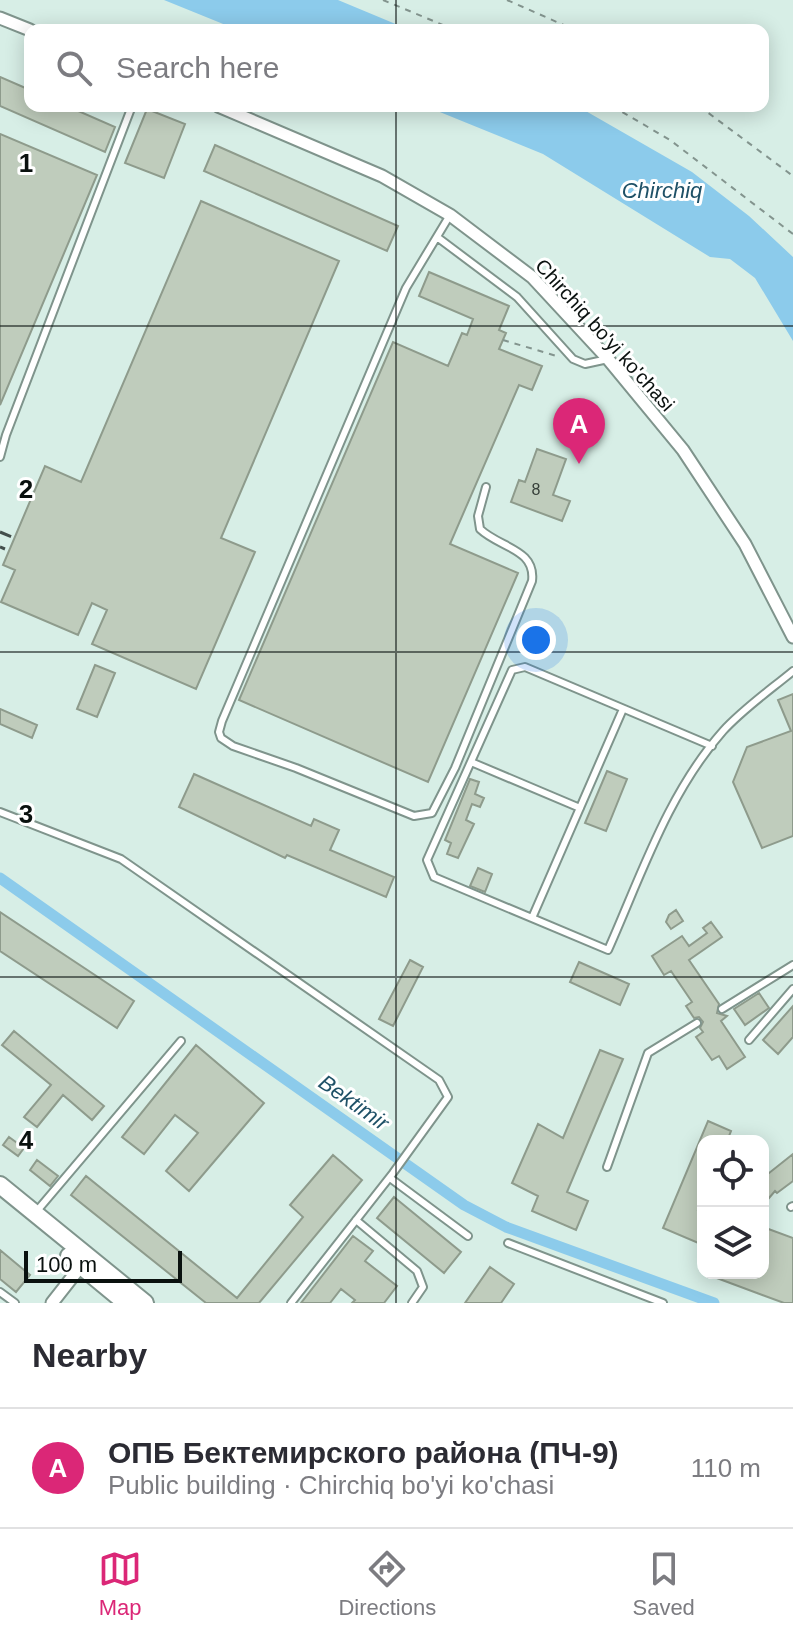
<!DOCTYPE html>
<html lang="en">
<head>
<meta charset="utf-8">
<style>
	:root { --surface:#fff; --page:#f2f2f3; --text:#2b2b33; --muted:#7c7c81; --line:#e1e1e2; --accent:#db2777 }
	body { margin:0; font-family:Arial,sans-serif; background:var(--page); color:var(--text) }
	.controls { position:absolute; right:24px; bottom:24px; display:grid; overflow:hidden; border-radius:16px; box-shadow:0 4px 20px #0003 }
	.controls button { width:72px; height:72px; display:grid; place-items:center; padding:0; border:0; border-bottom:2px solid var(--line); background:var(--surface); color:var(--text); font:40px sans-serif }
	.scale { position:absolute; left:24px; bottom:20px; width:158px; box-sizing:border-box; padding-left:8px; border:4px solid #0a110f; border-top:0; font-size:22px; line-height:28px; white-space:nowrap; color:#0a110f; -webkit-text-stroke:6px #fff; paint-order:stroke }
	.you { position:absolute; left:536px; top:640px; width:28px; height:28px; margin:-20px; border:6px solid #fff; border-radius:50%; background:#1a73e8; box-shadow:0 0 0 12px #1a73e833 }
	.badge { display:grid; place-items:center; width:52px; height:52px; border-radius:50%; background:var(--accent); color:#fff; font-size:26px; font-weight:700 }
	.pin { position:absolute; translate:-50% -66px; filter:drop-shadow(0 2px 4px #0008) }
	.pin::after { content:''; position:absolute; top:42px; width:28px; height:24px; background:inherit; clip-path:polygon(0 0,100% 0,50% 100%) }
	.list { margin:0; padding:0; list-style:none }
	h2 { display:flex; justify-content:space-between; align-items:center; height:104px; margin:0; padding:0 32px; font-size:34px }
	h2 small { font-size:26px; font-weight:400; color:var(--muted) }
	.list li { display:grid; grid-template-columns:52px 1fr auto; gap:24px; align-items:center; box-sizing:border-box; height:120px; padding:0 32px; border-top:2px solid var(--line) }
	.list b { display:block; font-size:30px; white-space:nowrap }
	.list p { margin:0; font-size:26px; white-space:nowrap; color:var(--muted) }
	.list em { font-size:26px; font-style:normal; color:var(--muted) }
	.icon { flex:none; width:44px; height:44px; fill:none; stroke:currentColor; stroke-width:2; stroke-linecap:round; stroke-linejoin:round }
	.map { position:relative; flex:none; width:793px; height:1303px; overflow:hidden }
	.search { position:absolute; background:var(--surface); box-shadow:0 4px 20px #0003; left:24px; right:24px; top:24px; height:88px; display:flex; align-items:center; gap:20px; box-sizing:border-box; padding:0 28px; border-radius:16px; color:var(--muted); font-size:30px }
	.sheet { height:224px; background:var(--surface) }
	nav { display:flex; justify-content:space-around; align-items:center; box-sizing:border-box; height:112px; border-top:2px solid var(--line); background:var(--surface); font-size:22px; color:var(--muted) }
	nav a { display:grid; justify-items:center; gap:4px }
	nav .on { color:var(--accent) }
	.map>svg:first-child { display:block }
	.water { fill:#8ccbeb }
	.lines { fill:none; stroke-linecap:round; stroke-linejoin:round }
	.canal { stroke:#8ccbeb; stroke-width:11 }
	.building { fill:#bfccbc; stroke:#8e9b8c; stroke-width:2 }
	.lane-casing { stroke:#7f948c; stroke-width:10 }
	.street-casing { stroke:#7f948c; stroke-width:15 }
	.secondary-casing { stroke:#7f948c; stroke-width:20 }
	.path { stroke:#83948e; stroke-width:2; stroke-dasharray:6 6; stroke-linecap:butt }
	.lane { stroke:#fff; stroke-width:6 }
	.street { stroke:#fff; stroke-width:11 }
	.secondary { stroke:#fff; stroke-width:16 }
	.rail { stroke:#434e4b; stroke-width:3; stroke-dasharray:12 6; stroke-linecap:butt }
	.grid { fill:none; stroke:#0a110f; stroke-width:2; stroke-opacity:0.55 }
	.labels { text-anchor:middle; stroke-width:6; stroke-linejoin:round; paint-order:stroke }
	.number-label { font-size:16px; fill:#37403a }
	.street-label { font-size:20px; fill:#0a110f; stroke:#fff }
	.water-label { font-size:22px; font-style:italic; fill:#1f5167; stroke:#fff }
	.grid-label { font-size:26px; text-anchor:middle; font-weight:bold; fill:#0a110f; stroke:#fff; stroke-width:6; stroke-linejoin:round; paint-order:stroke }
</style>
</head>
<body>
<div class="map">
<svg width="793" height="1303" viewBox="0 0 793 1303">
	<rect width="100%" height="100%" fill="#d7eee6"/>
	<path class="water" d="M164,0h174l72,30h-172z
		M425,106h152l115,66 57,44 44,41v84l-38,-63 -25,-19 -20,-2 -167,-103z"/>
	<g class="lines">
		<path class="canal" d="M0,878l464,327 42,22 208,76"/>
	</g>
	<path class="building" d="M0,77l30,13v16h37l48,21 -10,25 -105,-46z
		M147,109l38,15 -21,54 -39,-15z
		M0,134l97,41 -97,230z
		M215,145l183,81 -11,25 -183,-80z
		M201,201l138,60 -118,277 34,14 -59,137 -104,-45 15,-34 -15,-7 -14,32 -77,-33 14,-32 -12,-5 42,-99 36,16z
		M429,272l80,34 -10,24 7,3 -7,16 43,17 -10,24 -13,-5 -69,159 68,29 -90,209 -189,-82 154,-358 55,24 14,-33 5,2 6,-16 -54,-23z
		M537,449l29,10 -13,36 17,6 -8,20 -51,-19 8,-22 6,2z
		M95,665l20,8 -18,44 -20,-8z
		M793,694v142l-31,12 -29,-66 14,-35 44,-16 -13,-31z
		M0,709l37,16 -5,13 -32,-14z
		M607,771l20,8 -21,52 -21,-8z
		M194,774l117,52 3,-7 25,11 -9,20 64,27 -8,20 -99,-42 -2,3 -106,-51z
		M470,779l9,3 -4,12 9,4 -4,9 -8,-3 -6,16 8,4 -16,34 -11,-4 4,-11 -6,-3z
		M478,868l14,6 -7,18 -15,-6z
		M676,910l7,11 -12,8 -5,-7 3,-7z
		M0,912l134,89 -17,27 -117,-77z
		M711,922l11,15 -33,23 30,44 -2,9 10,3 -6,5 24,36 -18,12 -8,-13 -7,4 -16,-23 7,-5 -3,-4 3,-6 -4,-5 -5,1 -8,-12 6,-4 -21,-31 -7,4 -12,-19 30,-20 7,10 18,-13 -4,-5z
		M410,960l13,7 -30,59 -14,-7z
		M579,962l50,22 -9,21 -50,-23z
		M759,993l10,15 -24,17 -11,-16z
		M793,1006v31l-15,17 -15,-14z
		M14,1031l90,75 -12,14 -29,-25 -26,32 -13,-10 27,-32 -49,-40z
		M196,1045l68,58 -75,88 -23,-20 32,-38 -23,-18 -31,39 -22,-17z
		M600,1050l23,9 -56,133 21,9 -12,29 -44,-19 6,-15 -26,-13 26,-59 25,14z
		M708,1121l23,10 -4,10h-24v57l-5,12 5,2v33l-40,-17z
		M9,1137l15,11 -6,8 -15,-11z
		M793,1154v27l-16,12 -2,-2 -12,14v-21l4,-4 -3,-3z
		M333,1155l29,25 -103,123h-53l-135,-108 15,-19 151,122 66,-81 -13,-12z
		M37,1160l21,16 -8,10 -20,-16z
		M394,1197l67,55 -17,21 -67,-55z
		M763,1227l30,11v65h-9l-78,-29 57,-1z
		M353,1236l20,15 -8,10 32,25 -13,17h-32l3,-3 -14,-11 -11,14h-29z
		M0,1250l30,25 -14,17 -16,-13z
		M490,1267l24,17 -13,19h-36z"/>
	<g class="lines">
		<g class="lane-casing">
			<path id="lane" d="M450,215l-44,73 -184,433 -3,11 2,6 12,8 63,22 118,48 18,-3 23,-45 77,-187c4,-32 -32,-33 -52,-52l-2,-13 8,-29
				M437,237l80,60 56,62 12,5 23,-5
				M0,457l6,-22 126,-329
				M712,746l-187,-79 -13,3 -85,190 7,17 174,73c33,-74 60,-157 115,-219 20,-22 47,-41 70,-60
				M471,762l109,46
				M0,812l121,47 318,221 9,17 -55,76 -102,130
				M532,918l91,-209
				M722,1009l71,-44
				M749,1040l44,-51
				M607,1167l41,-114 49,-30
				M390,1178l78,58
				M791,1207l2,-1
				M36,1212l145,-171
				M356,1220l61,51 6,16 -11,16
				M508,1243l155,60
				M0,1292l15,11"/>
		</g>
		<g class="street-casing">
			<path id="street" d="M0,18l30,12
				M218,106l164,70 68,39 82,62 76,82 75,91 62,94 48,93
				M52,1303l29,-37"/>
		</g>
		<g class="secondary-casing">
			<path id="secondary" d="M0,1185l145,118
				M69,1256l57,47"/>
		</g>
		<path class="path" d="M383,0l72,30
			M507,0l68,30
			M612,106l58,34 123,94
			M699,106l94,70
			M503,340l57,17"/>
		<use href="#lane" class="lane"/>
		<use href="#street" class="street"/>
		<use href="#secondary" class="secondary"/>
		<path class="rail" d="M0,532l12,5
			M0,547l5,2"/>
	</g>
	<path class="grid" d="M396,0v30M396,106v1197M0,326h793M0,652h793M0,977h793"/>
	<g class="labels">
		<g class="number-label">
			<text x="536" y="495">8</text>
		</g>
		<g class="street-label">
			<text transform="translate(605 335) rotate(48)" y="7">Chirchiq bo'yi ko'chasi</text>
		</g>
		<g class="water-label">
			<text x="662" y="198">Chirchiq</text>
			<text transform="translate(354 1102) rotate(35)" y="8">Bektimir</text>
		</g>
	</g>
	<g class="grid-label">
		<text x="26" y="172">1</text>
		<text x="26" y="498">2</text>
		<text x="26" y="823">3</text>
		<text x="26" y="1149">4</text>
	</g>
</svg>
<div class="controls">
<button><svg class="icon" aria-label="locate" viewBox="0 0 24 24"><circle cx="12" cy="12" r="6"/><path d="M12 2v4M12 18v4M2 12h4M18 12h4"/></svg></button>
<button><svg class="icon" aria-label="layers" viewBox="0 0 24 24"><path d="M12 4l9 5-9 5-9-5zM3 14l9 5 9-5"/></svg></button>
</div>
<div class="scale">100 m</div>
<div class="you"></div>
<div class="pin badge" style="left:579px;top:464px">A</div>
<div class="search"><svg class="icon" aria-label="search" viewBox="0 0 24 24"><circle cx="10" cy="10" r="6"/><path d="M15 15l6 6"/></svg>Search here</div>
</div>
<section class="sheet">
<h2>Nearby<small></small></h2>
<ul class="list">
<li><span class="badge">A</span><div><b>ОПБ Бектемирского района (ПЧ-9)</b><p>Public building · Chirchiq bo'yi ko'chasi</p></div><em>110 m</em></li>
</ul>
</section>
<nav>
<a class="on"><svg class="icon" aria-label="map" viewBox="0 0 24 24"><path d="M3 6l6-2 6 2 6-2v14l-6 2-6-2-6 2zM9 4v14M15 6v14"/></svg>Map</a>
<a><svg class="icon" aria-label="directions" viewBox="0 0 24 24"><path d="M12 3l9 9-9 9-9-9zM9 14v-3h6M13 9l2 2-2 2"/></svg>Directions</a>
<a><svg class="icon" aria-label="saved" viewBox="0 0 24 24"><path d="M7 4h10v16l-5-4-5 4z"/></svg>Saved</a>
</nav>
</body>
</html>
